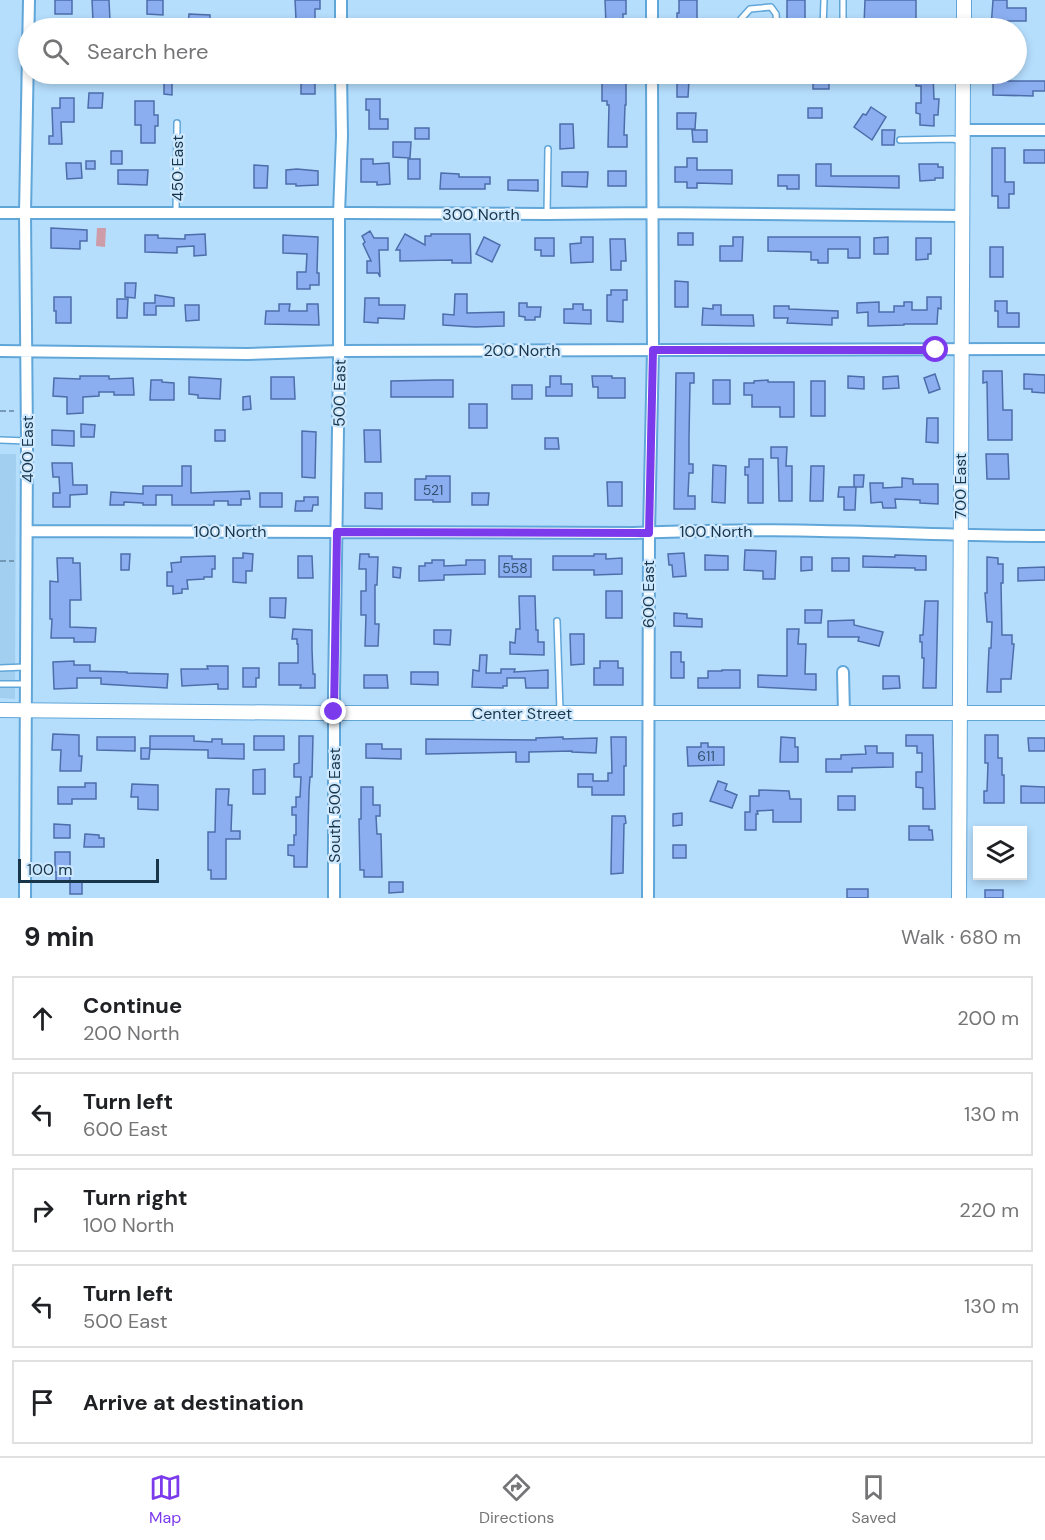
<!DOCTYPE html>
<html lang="en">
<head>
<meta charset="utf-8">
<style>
	:root { --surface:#fff; --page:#f6f6f6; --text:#202124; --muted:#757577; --line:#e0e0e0; --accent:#7c3aed }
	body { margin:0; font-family:"DM Sans",sans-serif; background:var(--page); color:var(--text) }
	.controls { position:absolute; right:18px; bottom:18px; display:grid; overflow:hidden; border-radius:0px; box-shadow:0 3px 9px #0003 }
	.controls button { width:54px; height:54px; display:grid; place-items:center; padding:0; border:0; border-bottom:2px solid var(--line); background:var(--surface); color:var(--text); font:30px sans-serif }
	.scale { position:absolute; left:18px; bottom:15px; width:141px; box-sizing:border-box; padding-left:6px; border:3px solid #183549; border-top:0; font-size:16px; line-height:21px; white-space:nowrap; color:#183549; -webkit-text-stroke:4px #cee9ff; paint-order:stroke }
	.stop { position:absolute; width:18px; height:18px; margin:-14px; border:4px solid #7c3aed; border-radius:50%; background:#fff }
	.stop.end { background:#7c3aed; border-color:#fff; box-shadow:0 2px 6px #0008 }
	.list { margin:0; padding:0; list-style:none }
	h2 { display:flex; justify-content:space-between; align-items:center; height:78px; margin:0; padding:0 24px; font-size:26px }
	h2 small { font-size:20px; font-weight:400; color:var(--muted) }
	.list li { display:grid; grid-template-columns:39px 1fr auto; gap:18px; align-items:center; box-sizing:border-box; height:84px; margin:0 12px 12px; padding:0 12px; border:2px solid var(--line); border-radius:0px }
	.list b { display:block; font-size:22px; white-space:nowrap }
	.list p { margin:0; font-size:20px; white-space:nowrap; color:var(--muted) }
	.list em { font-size:20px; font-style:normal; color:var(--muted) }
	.icon { flex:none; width:33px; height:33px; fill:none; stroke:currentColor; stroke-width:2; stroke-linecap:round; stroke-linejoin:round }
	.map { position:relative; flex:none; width:1045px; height:898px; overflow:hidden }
	.search { position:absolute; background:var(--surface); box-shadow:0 3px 9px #0003; left:18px; right:18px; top:18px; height:66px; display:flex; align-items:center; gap:15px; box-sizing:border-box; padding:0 21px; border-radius:33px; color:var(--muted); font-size:22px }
	.sheet { height:558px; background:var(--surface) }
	nav { display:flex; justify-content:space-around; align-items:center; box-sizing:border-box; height:84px; border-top:2px solid var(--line); background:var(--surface); font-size:16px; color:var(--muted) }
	nav a { display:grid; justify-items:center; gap:3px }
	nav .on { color:var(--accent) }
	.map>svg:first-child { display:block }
	.built { fill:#a2cff0 }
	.green { fill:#cd9ca8 }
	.building { fill:#8aaeef; stroke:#4d6eaa; stroke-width:1.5 }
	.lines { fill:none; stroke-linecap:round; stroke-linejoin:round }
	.lane-casing { stroke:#61a6d8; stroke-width:8 }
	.street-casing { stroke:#61a6d8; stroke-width:14 }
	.secondary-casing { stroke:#61a6d8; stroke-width:16 }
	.path { stroke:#6487a0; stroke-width:1.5; stroke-dasharray:6 3; stroke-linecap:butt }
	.lane { stroke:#fff; stroke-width:5 }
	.street { stroke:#fff; stroke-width:10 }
	.secondary { stroke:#fff; stroke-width:14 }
	.route { stroke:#7c3aed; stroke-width:8 }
	.labels { text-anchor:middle; stroke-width:4.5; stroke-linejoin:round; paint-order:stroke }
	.number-label { font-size:14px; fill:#345372 }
	.street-label { font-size:16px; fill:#183549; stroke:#cee9ff }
</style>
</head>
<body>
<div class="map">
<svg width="1045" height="898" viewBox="0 0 1045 898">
	<rect width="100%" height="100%" fill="#b5defd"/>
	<path class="built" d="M0,454h16l-1,245 -15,-1z"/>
	<path class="green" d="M97,228h9l-1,19 -9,-1z"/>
	<path class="building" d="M55,0h17v14h-17z
		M92,0h17l1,21h-17z
		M147,0h16v15l-16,-1z
		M295,0h25v9h-5v10h-5v9h-11v-9h-3z
		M605,0h21v14h-3v11h-17z
		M679,0h18v28h-16v-2h-4v-13h2z
		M787,0h18v19h-18z
		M865,0h51v24l-52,1z
		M993,0h14v8h19v13h-22v7h-13z
		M189,14l21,1v10h-22z
		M301,74h14v20h-14z
		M610,74h16v31h-1l-1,30h3v12h-19l1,-42h-2v-4h-5v-25h8z
		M813,74h16v15h-16z
		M916,74h17l1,25h5l-1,16h-4v11l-14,-1v-11l-4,-1v-10h5v-17h-5z
		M993,74h11v7h41v10h-12v5l-40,-1z
		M677,81h12l-1,16h-11z
		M164,83h8v12l-8,-1z
		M89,93h14l-1,15h-14z
		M60,98h14v24h-13l1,22h-13v-8h4l-1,-28h8z
		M366,99h14v20h8v10h-19v-19h-3z
		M135,101h19v14h4v11h-3v17h-14v-18h-6z
		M871,107l15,10 -14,23 -18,-13 9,-13 3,1z
		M808,108h14v10h-14z
		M677,113h19l-1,16h-18z
		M560,124h13l1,24 -14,1z
		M415,128h14v11h-14z
		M692,130h15v12h-14z
		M882,130h13l-1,15h-12z
		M393,142h18l-1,16 -17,-1z
		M992,148h13v34h9v12h-5v14h-11v-12h-6z
		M1024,150h21v13h-21z
		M111,151h11v13h-11z
		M687,158h10v12h35v14l-35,-1v5h-10v-6h-12v-15h12z
		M361,159h12v5l16,-1 1,21 -13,1v-3h-16z
		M408,159h12v20h-12z
		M86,161h9v8h-9z
		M66,163h15l1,15 -15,1z
		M816,164h15v12h68v12l-83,-2z
		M919,164h19v3h5v11h-8v2l-15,1z
		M254,165l14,1 -1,22h-13z
		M297,169l21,2v14l-22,1v-2h-10v-14z
		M118,170h30l-1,15 -29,-1z
		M608,171h18v15h-18z
		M562,172h26l-1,15 -25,-1z
		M441,173l18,1v3h31v7h-5v5h-45z
		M778,175h21v14h-12v-3h-9z
		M508,180h30v11l-30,-1z
		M51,228l36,2v11h-7v8l-29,-1z
		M370,231l4,7h14v12h-9l1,27 -2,-4h-11v-12h4l-8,-17 2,-2 -3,-6z
		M678,233h15v12h-15z
		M205,234l1,21 -12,1v-10l-17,1v6l-32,-1v-17h13v3l27,1v-4z
		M405,234l20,11v-9h6v-2h39l1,29h-19v-3l-52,1v-11h-4z
		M283,235l35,2 -1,36h2v12h-9v4h-13v-17h9l1,-18 -24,-1z
		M484,237l16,8 -8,17 -16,-8z
		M581,237h12v25l-22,1 -1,-19 11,-1z
		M733,237h10l-1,24h-22v-15h13z
		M768,237h92v21h-12v-9h-20v14h-10v-3h-7v-8l-43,-1z
		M888,237v17h-14v-16z
		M535,238h19v18h-13v-6h-6z
		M916,238h15v16h-3v5l-12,1z
		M610,239h15l1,22h-5v9h-10z
		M990,247h13v30h-13z
		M675,281l13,1v25h-13z
		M125,283h11l-1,15 -10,-1z
		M611,290h16v10h-4v22l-16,-1v-26h4z
		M455,294h12v19l37,-1v14l-29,1 -32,-2v-11l11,1z
		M155,295l19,3v8h-18v9h-12v-12h11z
		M54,297h17v26h-15v-12h-2z
		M927,297h14v12l-3,-1 -1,16h-33v1l-36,1v-14l-11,1v-10l22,-1v10h15v-6h10v-4h8v8h15z
		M365,298h14v7h26l-1,14 -26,-1v5l-14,-1z
		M117,299h11l-1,19h-10z
		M995,301h12v12h12v14h-21v-16h-3z
		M519,303h8v4h14l-1,10h-5v3h-10v-3l-6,-1z
		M279,304h11l-1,7h18v-7h11l1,21 -54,-1 1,-13h13z
		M573,304h10v6h8v14l-27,-1v-14h9z
		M185,305h14v15l-13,1z
		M713,305h8v10h32l1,11 -52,-1 1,-17 10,1z
		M774,306h15v3l49,2v7h-6v7l-45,-2 1,-5h-14z
		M983,371h19l1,39h9v30h-24l-1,-58 -4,1z
		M676,373h18v10h-4l-1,55v26h4v9h-4l-1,23h7v13h-21z
		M935,374l5,15 -11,4 -5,-15z
		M1024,374l21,1v18l-13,-1v-3h-8z
		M80,376h29v3l24,-1 1,17h-20v-3h-15v4l-16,1v16l-16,1v-17l-14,-1 1,-18 26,1z
		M550,376h11v8h11v12h-26v-9h4z
		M592,376h20v2h13v20h-27v-11h-5z
		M848,376l16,1v12l-16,-1z
		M898,376l1,12 -16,1v-12z
		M189,377l32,2 -1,20 -22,-1v-3l-9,-1z
		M271,377h23l1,22h-24z
		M151,380h11v2l12,1v17h-24z
		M436,380h17v17h-62v-16z
		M713,380h17v24h-17z
		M768,380v2h26v35h-14v-10h-28v-12h-8v-12h10v-2z
		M811,381h14v35h-14z
		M512,385h20v14h-20z
		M250,396l1,13 -8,1v-13z
		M469,404h18v24h-18z
		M927,418h11v25l-12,-1z
		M81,424l14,1 -1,12h-13z
		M52,430l22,1v15l-22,-1z
		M215,430h10v11h-10z
		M364,430h16l1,32h-16z
		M302,431l14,1 -1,46 -13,-1z
		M545,438h13l1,11h-14z
		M771,447h16l-1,19h6v35h-13l-1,-43h-7z
		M986,454h22l1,25h-22z
		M749,459h14v44h-15v-28h-3v-8h4z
		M52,463h20l1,22h14v9l-17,1v12h-17v-14h7l-1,-16h-6z
		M713,465l13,1 -1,37 -13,-1z
		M182,466h9v27l58,-2 1,8h-9v6h-13v-4h-14v4h-42v-10h-16v10h-13v-2l-19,-1v3h-14l1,-13 32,2v-8h39z
		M811,466h13l-1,35h-13z
		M854,475h10l-1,12h-9z
		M426,476h24v26h-17v-2h-18v-21h11z
		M902,478l11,1v5h25v20l-18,-1v-3l-25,-1 1,9h-13l-1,-6 -11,1 -1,-20h13v5l19,-1z
		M607,482h15v24h-14z
		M839,487h17l-1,23h-11v-13h-6z
		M260,493h22v14h-22z
		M365,493h17v16l-17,-1z
		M472,493h17l-1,12h-16z
		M304,497h14v8h-5l-1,6h-17l1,-10h8z
		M745,550l31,1 -1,28h-12v-8l-19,-1z
		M243,553l10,1 -1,17h-6v12l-13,-1v-24h10z
		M684,553l2,23 -13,1 -1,-12h-3l-1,-11z
		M121,554h9l-1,16h-8z
		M360,554h9v3h9l-1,28h-2v39h4l-1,22h-13l1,-31h-5v-24h5v-22h-7z
		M594,554h12v5l16,-1v16l-28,1v-5h-41v-14h41z
		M705,555l23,1v14h-23z
		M895,555l31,1v14h-11v-2l-52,-1v-11l32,1z
		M215,556v13h-3v8h-8v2l-17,1 1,9h-6v4l-9,1v-8h-6v-14h5l-1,-9 10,-1v-5z
		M298,556h14l1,22h-15z
		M499,556h13v3h19v18h-32z
		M801,557h11v13l-11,1z
		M987,557l11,1v6h5v19h-2l1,52h10v9h2l-3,35h-10v13h-14l2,-44h2l1,-26h-5l-2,-29h2z
		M57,558h16v5h7l1,37h-11v27l26,1 -1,14h-21v-4h-23l1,-19h-2v-38l8,1z
		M832,558h17v13h-17z
		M432,560h12v6l22,-1v-5h19v14l-41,1v5l-25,1v-15h6v-3h7z
		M393,567l8,1 -1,10 -7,-1z
		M1045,567v13l-27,1v-13z
		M606,591h16v27h-16z
		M519,596h16l1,34h2v12h6v13l-34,-1v-12l5,1 1,-14h4z
		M270,598h16l-1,20 -15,-1z
		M925,601h13l-2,87h-13l1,-30h-2v-16h-2v-7h3z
		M805,610h17l-1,13h-16z
		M674,613l13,1v4l15,1v8l-28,-1z
		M854,620v5l29,7 -4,14 -21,-5 1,-4h-31v-16z
		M293,629l19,1v19l1,25h2v14h-15l1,-3h-22v-22h19v-19h-1v-5h-5z
		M787,629h12l-1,15h8l-1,30h11v16l-58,-3v-12l29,1z
		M434,630h17l-1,15 -16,-1z
		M570,634h14v30l-13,1z
		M671,652h10v10h3v16h-13z
		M480,655h7l-1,18h15v-4h14l-1,3 34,-2v18h-22l-1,-10h-18v8h-4v2l-31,-1 1,-17 6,1z
		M74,661v4h16v6l37,1v1l41,1 -1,14 -66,-4v-6h-24v10l-23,1 -1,-27z
		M600,661h18v7h5v17h-29v-17h6z
		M207,666h21v23h-10v-5l-36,2 -1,-17h27z
		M243,668h16v10h-3v9h-13z
		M722,670h18v18h-42v-10h10v-7h14z
		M411,672h27v13l-27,-1z
		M364,675h23l1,13h-24z
		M883,676h16l1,12 -17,1z
		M53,734l26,1v21h3l-1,15h-21l1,-21h-9z
		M906,735h27l2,74h-12v-21l-7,-1v-15h6v-19h-5v-7h-11z
		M985,735h13v23h4v17h2v28h-20v-12h3l1,-28h-3z
		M150,736h44v5l18,1v-3h10v5h22v15l-36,-1v-8l-58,-1z
		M254,736h30v14h-30z
		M299,736h14l-1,41h-2l-1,14 -2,76h-13v-11l-6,-1v-10h6v-10h2v-20h-4v-8h4v-10h4l1,-20h-7v-13l5,-1z
		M97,737h38v14l-38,-1z
		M563,737v2l34,-1 -1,15 -24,-1v-1l-43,1v10h-13v-10l-90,2v-15l110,1v-2z
		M611,737h15v29h-2v29h-32v-8h-14v-13h15v7h15v-8h4z
		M781,737l14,1v9h3v15h-18z
		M1028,738h17v13h-16z
		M701,743h7v4h16v18l-36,1 -1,-19h14z
		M366,744h16v5h19v10l-35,-1z
		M865,746h12v7h16v14l-41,1v4h-26v-13h15v-4l25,-1z
		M141,748h9l-1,11h-8z
		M265,769v25h-12v-24z
		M718,781l9,3 -2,6 12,5 -5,13 -22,-7z
		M85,783h11v16h-24v5h-14v-17h27z
		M132,784l26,1v25l-20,-1v-12h-7z
		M1021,786l24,1v16h-24z
		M361,787h12v18h7v11h-4l1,18h4l1,43h-18v-7h-4l-1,-51h2z
		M216,789h13l-1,16h4l-1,26h9v8h-14v40h-15v-9h-3v-38h7z
		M759,790l30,1 1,8h11v23h-28v-12l-16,1 1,3h-2v16h-11v-18h5v-16h9z
		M838,796h17v14h-17z
		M682,813v12l-9,1v-12z
		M612,816h13l1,7 -2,1 -1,49 -12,1z
		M54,824l16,1v13h-16z
		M909,826h20v4h3l1,10h-24z
		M85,834l14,1v3h5v9h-20z
		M673,845h13v13h-13z
		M55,852h15v29h-14v-9h-1z
		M70,882h12v12h-12z
		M389,882h14v10l-14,1z
		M847,889h21v9h-21z
		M985,890h18v8h-18z"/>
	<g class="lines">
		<g class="lane-casing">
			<path id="lane" d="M741,28v-9l9,-10 21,-2 5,7 1,14
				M823,28l1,-28
				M843,28v-28
				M652,75l22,-1
				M900,140l53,-1 8,2
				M176,213l1,-90
				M547,214l1,-65
				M0,440l27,1
				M557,621l3,90
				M0,668l25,-1
				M0,684h25"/>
		</g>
		<g class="street-casing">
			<path id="street" d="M341,0v28
				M652,28v-28
				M963,130h82
				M0,213h351l196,1 106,-1 309,3
				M0,351l247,3 92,-3 706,-2
				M27,531l607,2c62,-2 125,-4 187,-2 75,1 149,5 224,5
				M843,672l1,41
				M25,898l2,-457 -2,-228 4,-213
				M334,898v-206l5,-329v-150l3,-77 -1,-62
				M648,898l1,-365 4,-183 -1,-276"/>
		</g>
		<g class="secondary-casing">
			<path id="secondary" d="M964,28v-28
				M0,710l321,3h724
				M959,898l4,-824"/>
		</g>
		<path class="path" d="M0,411h14
			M0,561h14"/>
		<use href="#lane" class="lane"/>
		<use href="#street" class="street"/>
		<use href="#secondary" class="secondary"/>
	</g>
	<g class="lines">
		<path class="route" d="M334,712l3,-180 312,1 4,-183h283"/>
	</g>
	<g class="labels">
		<g class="number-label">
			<text x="433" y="495">521</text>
			<text x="515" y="573">558</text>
			<text x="706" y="761">611</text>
		</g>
		<g class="street-label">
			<text transform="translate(177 168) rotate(-90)" y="6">450 East</text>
			<text x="481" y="220">300 North</text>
			<text x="522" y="356">200 North</text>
			<text transform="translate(339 393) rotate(-89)" y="6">500 East</text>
			<text transform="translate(27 449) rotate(-90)" y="6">400 East</text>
			<text transform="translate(960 486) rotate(-90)" y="6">700 East</text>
			<text x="230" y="537">100 North</text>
			<text x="716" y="537">100 North</text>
			<text transform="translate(648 594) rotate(-90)" y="6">600 East</text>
			<text x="522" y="719">Center Street</text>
			<text transform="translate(334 805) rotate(-90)" y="6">South 500 East</text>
		</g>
	</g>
</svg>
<div class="controls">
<button><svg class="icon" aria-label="layers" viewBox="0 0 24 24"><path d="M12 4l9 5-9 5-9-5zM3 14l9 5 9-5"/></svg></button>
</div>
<div class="scale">100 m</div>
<div class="stop" style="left:936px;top:350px"></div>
<div class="stop end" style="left:334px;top:712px"></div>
<div class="search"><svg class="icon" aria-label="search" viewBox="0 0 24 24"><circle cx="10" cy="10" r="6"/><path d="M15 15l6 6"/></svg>Search here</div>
</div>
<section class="sheet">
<h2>9 min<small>Walk · 680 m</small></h2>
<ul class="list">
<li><svg class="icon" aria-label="ahead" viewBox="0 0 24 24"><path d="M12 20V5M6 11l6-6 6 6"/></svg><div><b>Continue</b><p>200 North</p></div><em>200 m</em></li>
<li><svg class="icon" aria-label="left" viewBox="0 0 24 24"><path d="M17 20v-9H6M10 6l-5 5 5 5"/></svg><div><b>Turn left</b><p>600 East</p></div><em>130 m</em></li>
<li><svg class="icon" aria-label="right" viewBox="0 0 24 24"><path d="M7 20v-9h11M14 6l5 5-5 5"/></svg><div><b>Turn right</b><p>100 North</p></div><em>220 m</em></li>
<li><svg class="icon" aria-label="left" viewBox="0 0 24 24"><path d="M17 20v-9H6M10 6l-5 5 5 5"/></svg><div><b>Turn left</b><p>500 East</p></div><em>130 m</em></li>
<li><svg class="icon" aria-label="arrive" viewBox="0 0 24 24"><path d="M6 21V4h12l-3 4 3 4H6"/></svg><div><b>Arrive at destination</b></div></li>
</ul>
</section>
<nav>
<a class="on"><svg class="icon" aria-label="map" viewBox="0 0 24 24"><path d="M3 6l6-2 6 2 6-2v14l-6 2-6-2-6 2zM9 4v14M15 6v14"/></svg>Map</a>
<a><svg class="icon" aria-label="directions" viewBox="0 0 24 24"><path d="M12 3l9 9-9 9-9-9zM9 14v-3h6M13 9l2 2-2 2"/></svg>Directions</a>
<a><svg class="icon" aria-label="saved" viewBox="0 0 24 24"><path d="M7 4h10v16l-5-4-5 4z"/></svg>Saved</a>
</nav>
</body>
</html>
